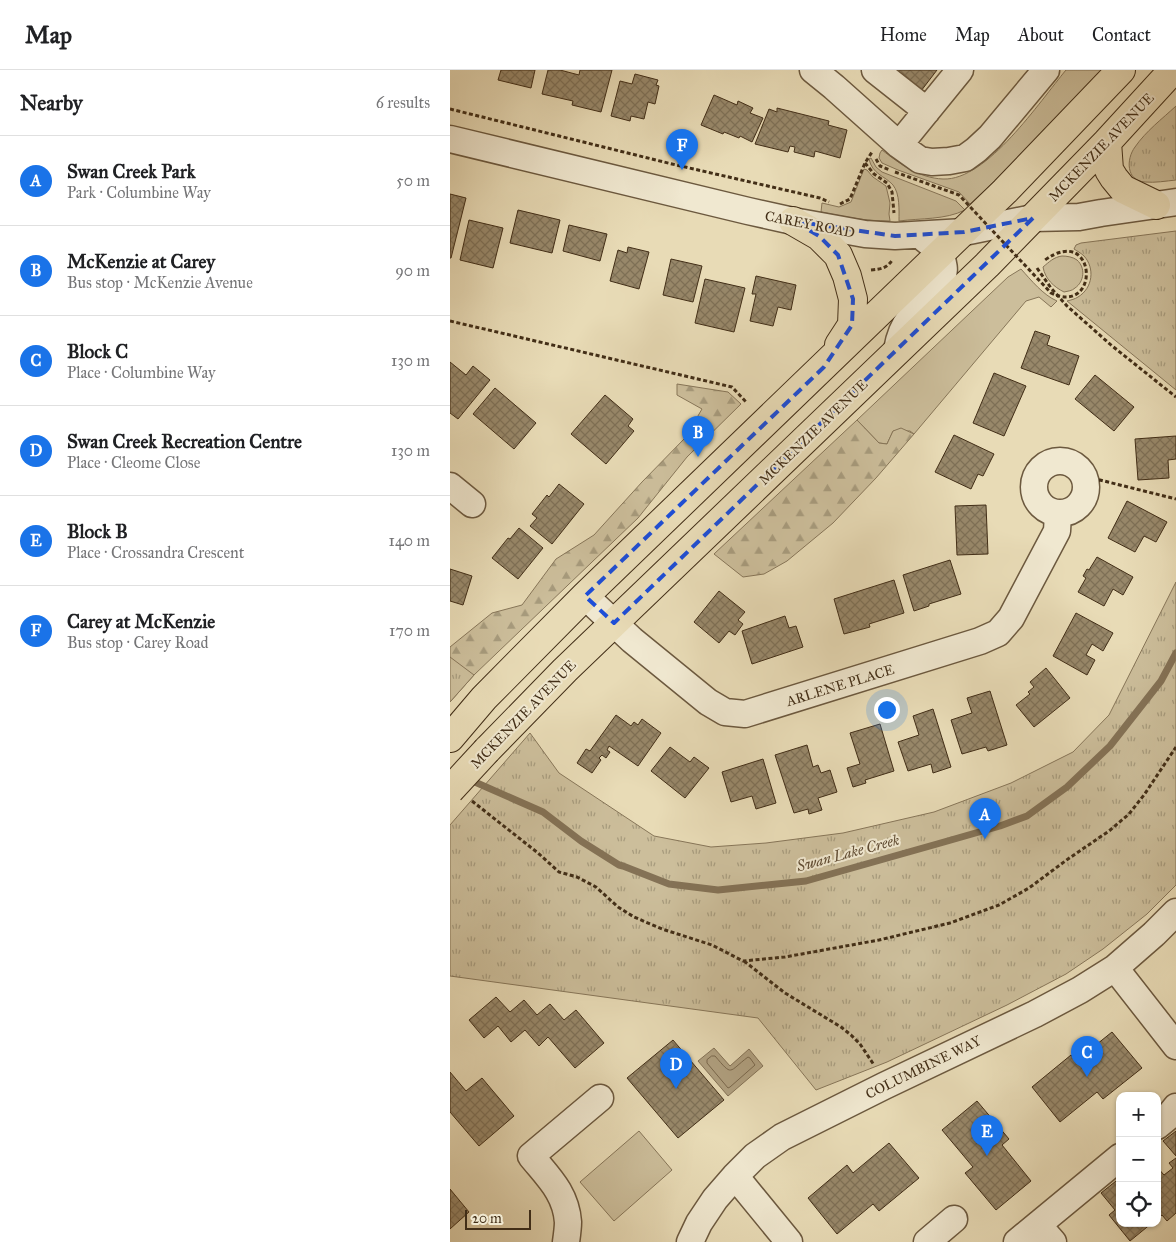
<!DOCTYPE html>
<html lang="en">
<head>
<meta charset="utf-8">
<style>
	:root { --surface:#fff; --page:#f2f2f2; --text:#202124; --muted:#757577; --line:#e0e0e0; --accent:#1a73e8 }
	body { margin:0; font-family:"IM FELL Great Primer",serif; background:var(--page); color:var(--text) }
	.controls { position:absolute; right:15px; bottom:15px; display:grid; overflow:hidden; border-radius:10px; box-shadow:0 1px 4px #0004 }
	.controls button { width:45px; height:45px; display:grid; place-items:center; padding:0; border:0; border-bottom:1px solid var(--line); background:var(--surface); color:var(--text); font:25px sans-serif }
	.scale { position:absolute; left:15px; bottom:12px; width:66px; box-sizing:border-box; padding-left:5px; border:2px solid #422e17; border-top:0; font-size:14px; line-height:18px; white-space:nowrap; color:#422e17; -webkit-text-stroke:4px #f0e8d0; paint-order:stroke }
	.you { position:absolute; left:436px; top:639px; width:18px; height:18px; margin:-12px; border:4px solid #fff; border-radius:50%; background:#1a73e8; box-shadow:0 0 0 8px #1a73e833 }
	.badge { display:grid; place-items:center; width:32px; height:32px; border-radius:50%; background:var(--accent); color:#fff; font-size:16px; font-weight:700 }
	.pin { position:absolute; translate:-50% -41px; filter:drop-shadow(0 1px 2px #0008) }
	.pin::after { content:''; position:absolute; top:26px; width:18px; height:15px; background:inherit; clip-path:polygon(0 0,100% 0,50% 100%) }
	.list { margin:0; padding:0; list-style:none }
	h2 { display:flex; justify-content:space-between; align-items:center; height:65px; margin:0; padding:0 20px; font-size:21px }
	h2 small { font-size:16px; font-weight:400; color:var(--muted) }
	.list li { display:grid; grid-template-columns:32px 1fr auto; gap:15px; align-items:center; box-sizing:border-box; height:90px; padding:0 20px; border-top:1px solid var(--line) }
	.list b { display:block; font-size:19px; white-space:nowrap }
	.list p { margin:0; font-size:16px; white-space:nowrap; color:var(--muted) }
	.list em { font-size:16px; font-style:normal; color:var(--muted) }
	.icon { flex:none; width:28px; height:28px; fill:none; stroke:currentColor; stroke-width:2; stroke-linecap:round; stroke-linejoin:round }
	.map { position:relative; flex:none; width:726px; height:1172px; overflow:hidden }
	header { display:flex; align-items:center; gap:30px; box-sizing:border-box; height:70px; padding:0 25px; background:var(--surface); border-bottom:1px solid var(--line) }
	header strong { font-size:24px }
	nav { display:flex; gap:28px; margin-inline-start:auto; font-size:18px }
	main { display:flex }
	aside { flex:1; background:var(--surface) }
	.map>svg:first-child { display:block }
	.grass { fill:#ccbe9b; stroke:#877659 }
	.forest { fill:url(#forest-firs); stroke:#877659 }
	.park { fill:url(#park-tufts); stroke:#877659 }
	.water { fill:#b0a080; stroke:#847256 }
	.lines { fill:none; stroke-linecap:round; stroke-linejoin:round }
	.shore { stroke:#79674c; stroke-width:1 }
	.stream { stroke:#847256; stroke-width:7 }
	.building { fill:url(#building-cross-hatch); stroke:#422e17 }
	.minor-casing { stroke:#6c593f; stroke-width:29 }
	.major-casing { stroke:#422e17; stroke-width:30 }
	.path { stroke:#422e17; stroke-width:3; stroke-dasharray:4 2.5; stroke-linecap:butt }
	.minor { stroke:#f0e8d0; stroke-width:26 }
	.major { stroke:#e8dbb6; stroke-width:28 }
	.major-bridge-casing { stroke:#422e17; stroke-width:30; stroke-linecap:butt }
	.path-bridge { stroke:#422e17; stroke-width:3; stroke-dasharray:4 2.5; stroke-linecap:butt }
	.major-bridge { stroke:#e8dbb6; stroke-width:28 }
	.marked { fill:none; stroke:#1d4ed8; stroke-width:4; stroke-dasharray:10 6; stroke-linejoin:round }
	.labels { text-anchor:middle; stroke-width:4; stroke-linejoin:round; paint-order:stroke }
	.street-label { font-size:14px; fill:#422e17; stroke:#f0e8d0 }
	.water-label { font-size:15px; font-style:italic; fill:#5e4a31; stroke:#f0e8d0 }
</style>
</head>
<body>
<header>
<strong>Map</strong>
<nav><a>Home</a><a>Map</a><a>About</a><a>Contact</a></nav>
</header>
<main>
<aside>
<h2>Nearby<small>6 results</small></h2>
<ul class="list">
<li><span class="badge">A</span><div><b>Swan Creek Park</b><p>Park · Columbine Way</p></div><em>50 m</em></li>
<li><span class="badge">B</span><div><b>McKenzie at Carey</b><p>Bus stop · McKenzie Avenue</p></div><em>90 m</em></li>
<li><span class="badge">C</span><div><b>Block C</b><p>Place · Columbine Way</p></div><em>130 m</em></li>
<li><span class="badge">D</span><div><b>Swan Creek Recreation Centre</b><p>Place · Cleome Close</p></div><em>130 m</em></li>
<li><span class="badge">E</span><div><b>Block B</b><p>Place · Crossandra Crescent</p></div><em>140 m</em></li>
<li><span class="badge">F</span><div><b>Carey at McKenzie</b><p>Bus stop · Carey Road</p></div><em>170 m</em></li>
</ul>
</aside>
<div class="map">
<svg width="726" height="1172" viewBox="0 0 726 1172">
	<defs>
		<pattern id="forest-firs" width="22" height="20" patternUnits="userSpaceOnUse" patternTransform="scale(1.25)"><rect width="22" height="20" fill="#ccbe9b"/><path d="M5 1l3.5 6h-7zM16 11l3.5 6h-7z" fill="#a79b7d"/></pattern>
		<pattern id="park-tufts" width="24" height="20" patternUnits="userSpaceOnUse" patternTransform="scale(1.25)"><rect width="24" height="20" fill="#ccbe9b"/><path d="M3 7l-1-3M5 7V3M7 7l1-3M15 17l-1-3M17 17v-4M19 17l1-3" fill="none" stroke="#a79b7d"/></pattern>
		<pattern id="building-cross-hatch" width="8" height="8" patternUnits="userSpaceOnUse" patternTransform="scale(1.25)"><rect width="8" height="8" fill="#98886a"/><path d="M0 0l8 8M0 8l8-8" fill="none" stroke="#7e7056"/></pattern>
	</defs>
	<rect width="100%" height="100%" fill="#e8dbb6"/>
	<filter id="stains"><feTurbulence type="fractalNoise" baseFrequency=".004" numOctaves="4"/><feColorMatrix values="0 0 0 0 .2 0 0 0 0 .09 0 0 0 0 .02 0 0 0 .5 -.17"/></filter>
	<radialGradient id="worn" r=".72"><stop offset=".6" stop-color="#630" stop-opacity="0"/><stop offset="1" stop-color="#630" stop-opacity=".3"/></radialGradient>
	<path class="grass" d="M616,0h36c-42,47 -86,92 -132,134l-11,-12 -61,-22 -16,-7 -3,-5 1,-5 2,-3c18,14 37,28 61,29 44,2 97,-78 123,-109z
		M421,88l5,9 6,5 74,29 9,9c-20,10 -44,8 -66,11 0,-11 1,-27 -6,-36 -8,-9 -21,-11 -24,-26z
		M414,99l3,1 6,7 13,9 4,17 -1,11 1,7c-26,0 -44,-4 -69,-9l1,-9 17,4 12,-5z
		M612,186c5,0 11,1 15,4 9,8 7,22 -2,28 -3,3 -7,3 -11,4 -10,-5 -19,-13 -21,-25 6,-5 11,-10 19,-11z
		M571,199c10,11 22,26 36,32l-6,6 -12,-10 -13,4 -112,133 -4,-3h-17l-6,13 -8,-1 -22,-23 151,-143z
		M189,1061l33,39 -58,51 -34,-39z"/>
	<path class="forest" d="M227,314l51,8 13,12 -54,53 -49,61 -164,157 -24,27v-55l42,-34 30,-8 34,-46 38,-24 48,-53 43,-44 17,-29 -25,-14z
		M407,350l22,23 8,1 6,-13 8,-3 13,6 -38,44 -43,45 -46,38 -23,13 -21,3 -29,-23z"/>
	<path class="park" d="M726,36v74c-10,1 -21,3 -31,2 -19,-1 -19,-23 -10,-35 11,-16 27,-28 41,-41z
		M726,161v159l-109,-89c4,-1 8,-2 11,-4 15,-9 17,-29 6,-41 -3,-3 -7,-5 -10,-7l2,-4 5,-2z
		M726,512v303l-29,29 -44,35 -37,25 -59,31 -120,57 -71,28 -58,-72 -308,-42v-151l80,-92 29,40 95,63 57,11 55,-4 77,-10 91,-21 77,-29 62,-31 36,-37z
		M0,587l24,18 -24,27z"/>
	<path class="water" d="M264,978l16,18 19,-17 14,17 -35,30 -30,-35z"/>
	<g class="lines">
		<path class="shore" d="M262,986h3c18,21 13,16 33,1l2,1 5,7 -25,22 -2,1 -21,-25v-3z"/>
		<path class="stream" d="M18,709l75,33 38,29 38,24 4,1 46,18 49,6 88,-9 131,-37 63,-18 27,-10 40,-29 43,-41 51,-65 15,-28"/>
	</g>
	<path class="building" d="M51,0h34l-4,18 -33,-8z
		M98,0h12l19,5 1,-5h32l-11,42 -29,-7 1,-4 -31,-7z
		M444,0h43l-16,21z
		M185,4l23,6 -2,5 3,1 -4,18 -7,-2 -4,17 -13,-3 -1,5 -19,-5 9,-35 12,3z
		M264,25l23,10 1,-4 15,7 -3,5 13,5 -11,24 -12,-6 -1,2 -15,-6 -1,2 -22,-9z
		M327,38l52,13 -1,4 19,5 -7,28 -25,-7 -1,6 -20,-5 1,-5 -5,-1 -2,6 -33,-8 14,-35 8,3z
		M0,124l16,4 -15,60h-1z
		M68,140l42,10 -8,33 -42,-10z
		M19,150l34,8 -10,40 -33,-8z
		M119,155l38,9 -7,27 -37,-10z
		M178,177l21,5 -10,37 -29,-8 8,-31 9,3z
		M221,189l31,7 -9,36 -30,-7z
		M306,206l40,9 -5,25 -13,-3 -5,19 -23,-5 6,-27h-4z
		M255,209l40,9 -11,44 -39,-9z
		M585,261l15,5 -3,9 32,11 -10,29 -48,-17z
		M0,292l16,13 7,-9 17,14 -32,39 -8,-6z
		M544,303l32,13 -22,50 -31,-13z
		M645,305l39,32 -20,24 -39,-32z
		M45,318l41,35 -22,26 -41,-35z
		M155,325l28,24 -5,7 6,5 -28,33 -35,-30z
		M504,365l40,19 -11,22 -5,-2 -7,15 -36,-17z
		M726,366v23l-8,1 1,18 -31,2 -3,-41z
		M109,414l25,20 -32,40 -22,-18 7,-8 -5,-4 15,-19 2,2z
		M677,431l40,21 -11,20 -12,-6 -9,16 -27,-14z
		M536,435l2,49 -31,1 -2,-49z
		M69,458l24,20 -25,31 -26,-21 16,-20 2,1z
		M647,487l36,20 -10,18 -10,-6 -9,17 -26,-14 8,-14 -3,-2 4,-7 2,1z
		M500,490l11,34 -32,10v2l-15,5 -11,-36z
		M0,499l22,7 -9,29 -13,-4z
		M444,510l10,33 -35,11 1,3 -26,7 -10,-35z
		M269,521l26,21 -7,8 5,4 -8,11 -6,-4 -10,12 -25,-21z
		M626,543l37,20 -10,18 -11,-7 -6,11 9,5 -8,15 -34,-19z
		M335,546l4,12 7,-2 7,21 -51,17 -10,-33z
		M596,598l24,30 -36,29 -18,-22 14,-11 -2,-2 6,-5 -4,-5z
		M540,621l17,54 -19,6 -2,-4 -24,7 -11,-34 21,-7 -5,-15z
		M483,639l18,58 -18,6 -2,-9 -23,7 -10,-29 21,-7 -6,-19z
		M166,645l15,11 3,-4 4,3 4,-6 19,14 -23,33 -29,-20 -2,4 3,2 -4,6 -4,-3 -3,3 2,2 -9,13 -15,-10 9,-14 4,2z
		M430,654l14,47 -29,9 1,3 -13,4 -6,-19 13,-4 -10,-31z
		M357,675l6,22 5,-2 3,8 9,-3 7,22 -19,6 4,12 -13,4 -1,-5 -14,4 -19,-58z
		M220,677l20,15 4,-5 15,11 -24,30 -34,-27z
		M313,689l13,44 -20,6 -4,-13 -21,6 -9,-30z
		M46,927l14,15 14,-12 13,15 13,-11 14,16 12,-10 28,33 -29,25 -27,-31 -9,9 -14,-16 -14,12 -13,-16 -14,12 -15,-18z
		M662,962l30,36 -39,31 -6,-7 -37,30 -28,-35 39,-32 5,6z
		M223,970l51,60 -46,38 -51,-60z
		M0,1002l16,19 16,-13 32,38 -35,30 -29,-34z
		M527,1031l32,38 -7,6 29,36 -35,29 -31,-37 8,-6 -31,-37z
		M726,1061v25l-13,-15z
		M439,1073l30,35 -40,33 -6,-7 -36,30 -29,-36 39,-33 6,8z
		M726,1088v55l-9,8 -5,-6 -5,4v-52l7,8 9,-7 -4,-5z
		M666,1111l4,4v38h32l-22,18 -21,-26 6,-5 -14,-17z
		M0,1119l19,23 -19,17z"/>
	<g class="lines">
		<g class="minor-casing">
			<path id="minor" d="M363,0l21,17 65,58 21,15 12,2 17,-1 16,-3 11,-8 14,-13 56,-67
				M425,0l52,41
				M0,69l298,72 45,10 72,13 30,2 69,-4 69,-14 46,-1 22,-4 75,-11
				M449,75l61,-75
				M447,280c2,-12 5,-22 13,-32 5,-8 15,-14 22,-22 18,-20 15,-40 -6,-56
				M584 417a26 26 0 1 1 52 0a26 26 0 1 1-52 0Z
				M0,416l22,18
				M135,526l47,44 76,62 17,10 20,2 235,-73 18,-8 13,-15 46,-87 1,-17
				M665,898l61,78
				M707,1056l11,-9 8,-10
				M285,1106l54,66
				M588,1155l15,17
				M116,1172c1,-7 2,-14 2,-20 -2,-29 -20,-45 -37,-66l69,-58
				M240,1172l9,-19 16,-24 20,-23 20,-20 27,-19 102,-51 151,-72 45,-24 35,-22 39,-34 22,-22
				M477,1172l27,-23
				M567,1172l103,-85"/>
		</g>
		<g class="major-casing">
			<path id="major" d="M657,72l2,28 5,8 9,11 33,16
				M343,151l26,15 19,19 9,21 6,23 -1,26 -13,20
				M0,668l34,-40 101,-102 420,-405 116,-121
				M37,680l78,-80 422,-405 120,-123 66,-72"/>
		</g>
		<path class="path" d="M0,39l222,55 148,34 9,4
			M426,89l4,7 10,4
			M415,93l9,11 13,9 5,9 2,21
			M390,134l10,-5 15,-36 7,-11
			M587,198l14,20 16,18 44,39 65,52
			M421,200c11,-1 16,-2 22,-11
			M0,251l282,66 15,16
			M636,412l14,-2 76,19
			M22,731l66,52 21,19 18,5 19,10 22,20 16,10 28,12 50,16 31,16 42,-4 94,-17 71,-17 49,-18 30,-17 39,-29 41,-28 20,-17 15,-19 32,-48
			M294,891l41,32 56,34 10,8 9,9 14,21"/>
		<use href="#minor" class="minor"/>
		<use href="#major" class="major"/>
		<g class="major-bridge-casing">
			<path id="major-bridge" d="M0,720l37,-40"/>
		</g>
		<path class="path-bridge" d="M445,102l64,23 92,98c50,24 46,-70 -6,-33"/>
		<use href="#major-bridge" class="major-bridge"/>
	</g>
	<path class="marked" d="M583,148l-419,405 -29,-27 239,-229 28,-42 1,-26 -15,-44 -19,-19 -26,-15 102,15 69,-4z"/>
	<g class="labels">
		<g class="street-label">
			<text transform="translate(651 77) rotate(-46)" y="5">MCKENZIE AVENUE</text>
			<text transform="translate(360 154) rotate(11)" y="5">CAREY ROAD</text>
			<text transform="translate(363 362) rotate(-44)" y="5">MCKENZIE AVENUE</text>
			<text transform="translate(390 615) rotate(-17)" y="5">ARLENE PLACE</text>
			<text transform="translate(73 644) rotate(-46)" y="5">MCKENZIE AVENUE</text>
			<text transform="translate(473 997) rotate(-26)" y="5">COLUMBINE WAY</text>
		</g>
		<g class="water-label">
			<text transform="translate(398 783) rotate(-15)" y="5">Swan Lake Creek</text>
		</g>
	</g>
	<rect width="100%" height="100%" filter="url(#stains)"/>
	<rect width="100%" height="100%" fill="url(#worn)"/>
</svg>
<div class="controls">
<button>+</button>
<button>−</button>
<button><svg class="icon" aria-label="locate" viewBox="0 0 24 24"><circle cx="12" cy="12" r="6"/><path d="M12 2v4M12 18v4M2 12h4M18 12h4"/></svg></button>
</div>
<div class="scale">20 m</div>
<div class="you"></div>
<div class="pin badge" style="left:535px;top:769px">A</div>
<div class="pin badge" style="left:248px;top:387px">B</div>
<div class="pin badge" style="left:637px;top:1007px">C</div>
<div class="pin badge" style="left:226px;top:1019px">D</div>
<div class="pin badge" style="left:537px;top:1086px">E</div>
<div class="pin badge" style="left:232px;top:100px">F</div>
</div>
</main>
</body>
</html>
